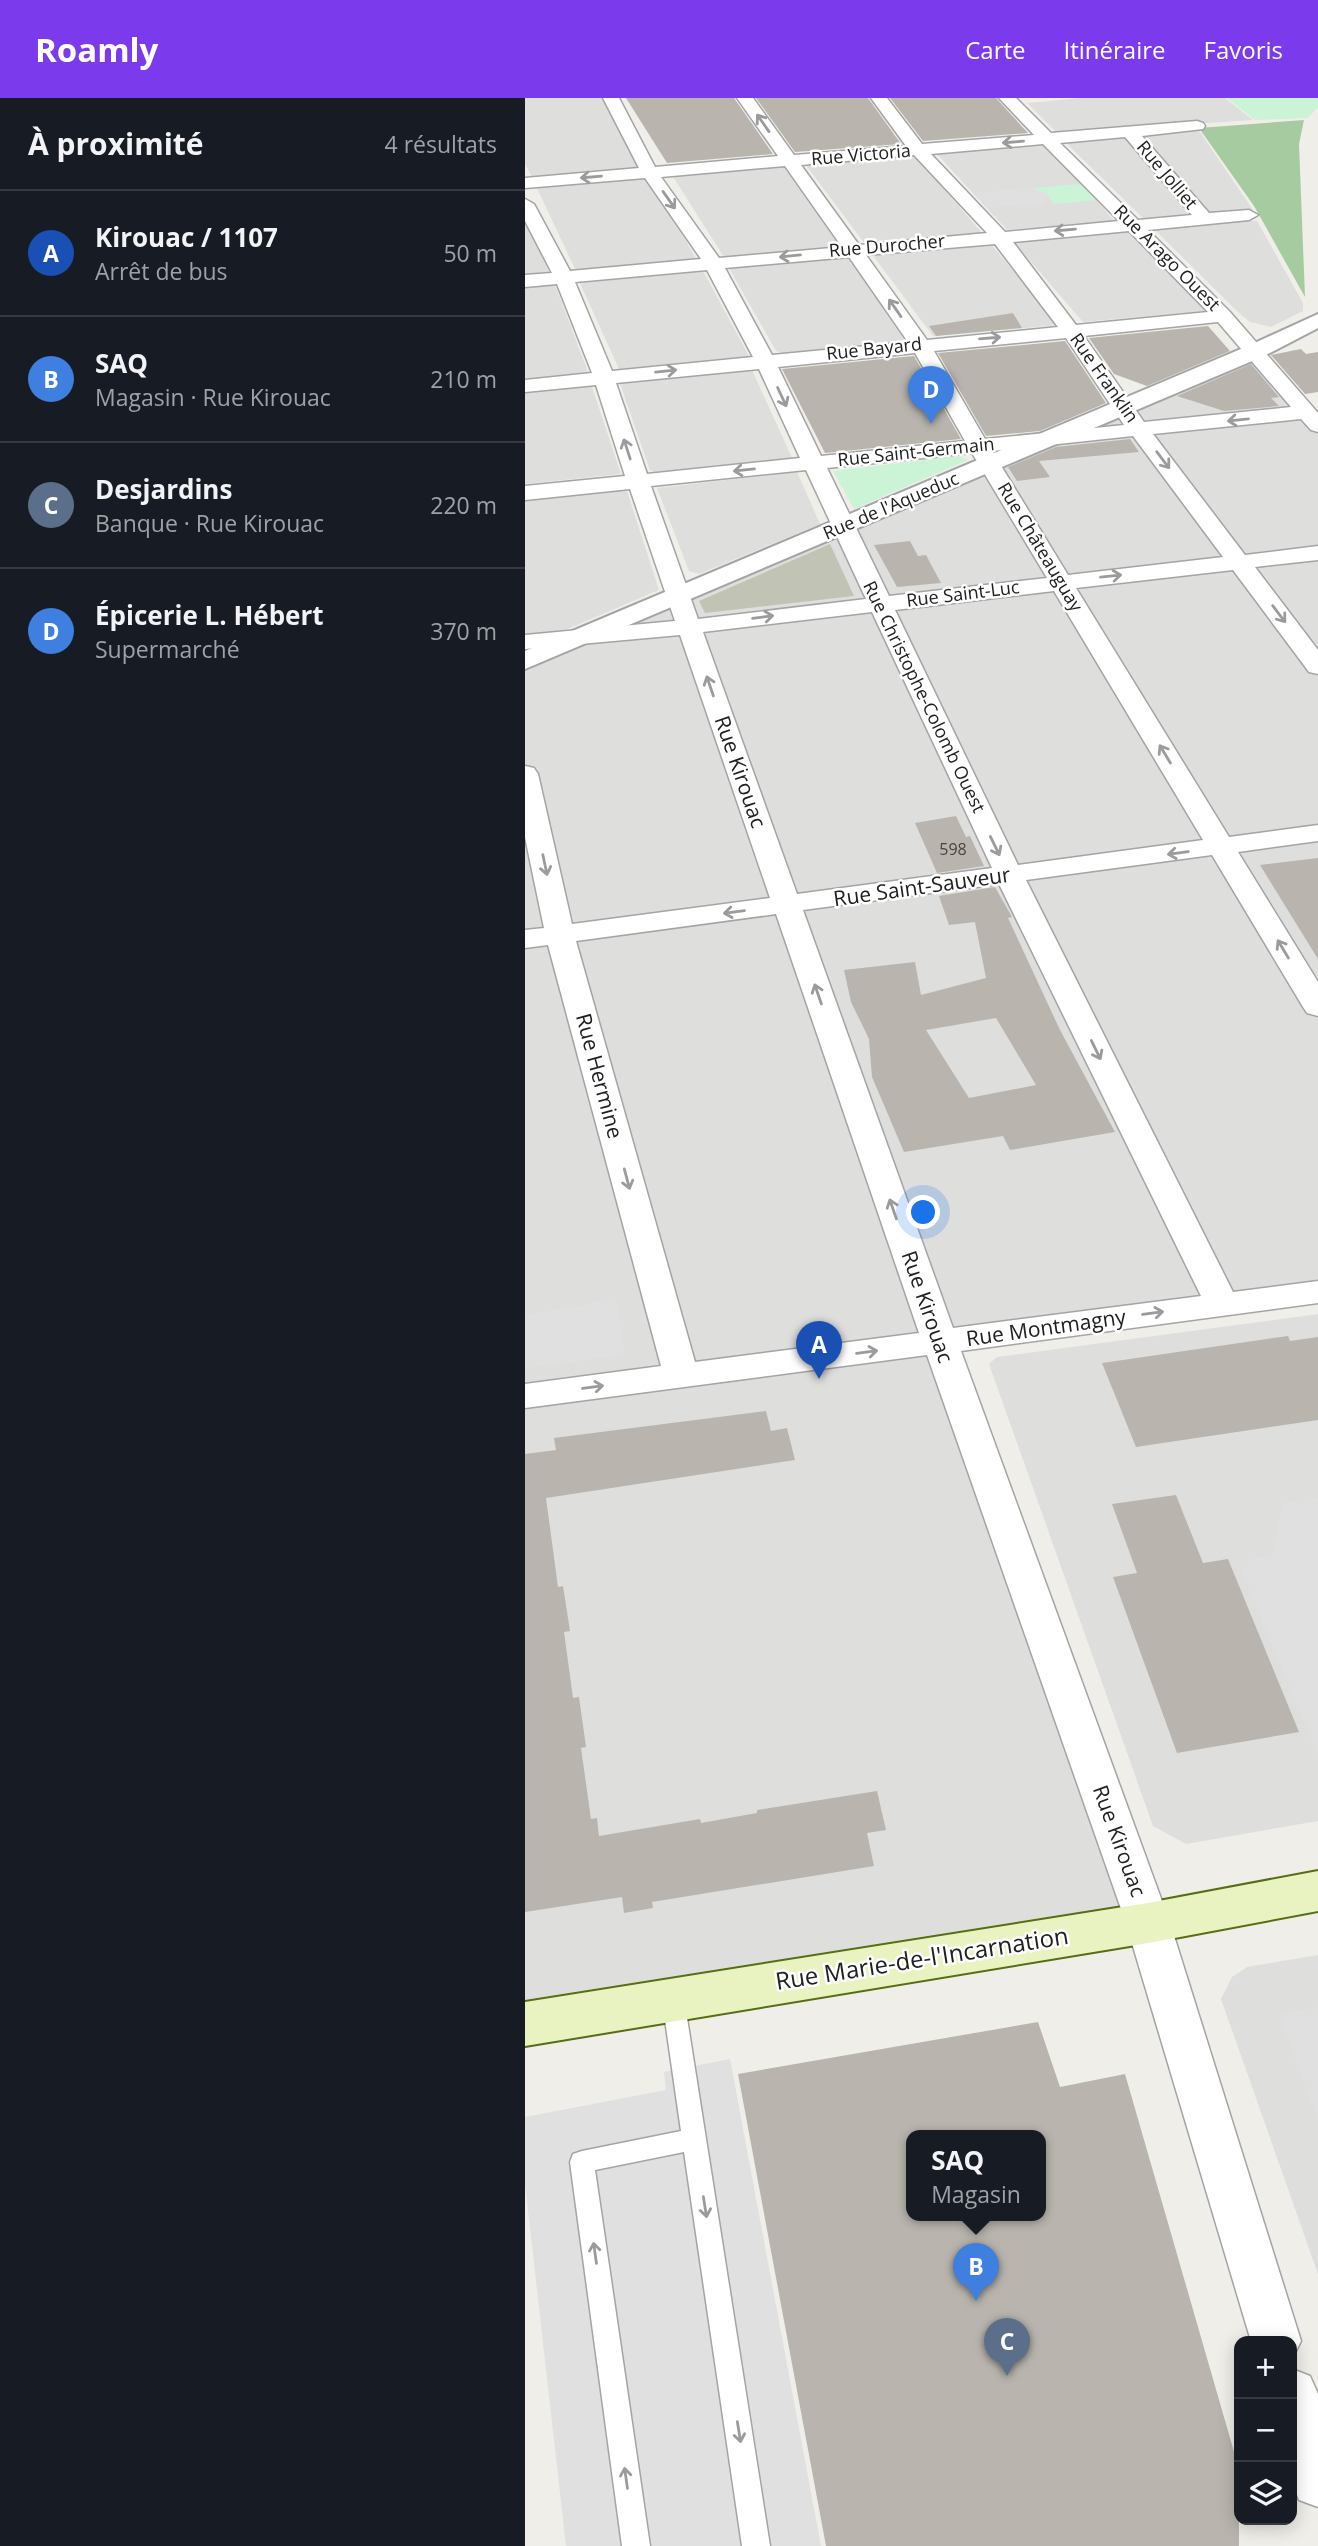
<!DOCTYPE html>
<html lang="fr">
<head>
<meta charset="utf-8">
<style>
	:root { --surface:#171b24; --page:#20242c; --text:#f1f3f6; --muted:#9ea1a6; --line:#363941; --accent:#7c3aed }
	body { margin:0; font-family:"Open Sans",sans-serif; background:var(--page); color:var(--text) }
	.controls { position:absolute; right:21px; bottom:21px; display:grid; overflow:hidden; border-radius:14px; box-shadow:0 4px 18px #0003 }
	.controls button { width:63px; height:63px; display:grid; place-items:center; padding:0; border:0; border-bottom:2px solid var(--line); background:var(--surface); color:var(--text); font:35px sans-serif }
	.you { position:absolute; left:399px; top:1115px; width:24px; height:24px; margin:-18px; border:5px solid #fff; border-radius:50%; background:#1a73e8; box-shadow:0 0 0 10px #1a73e833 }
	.badge { display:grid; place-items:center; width:46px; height:46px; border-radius:50%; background:var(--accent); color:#fff; font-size:23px; font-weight:700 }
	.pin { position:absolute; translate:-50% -58px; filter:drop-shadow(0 2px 4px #0008) }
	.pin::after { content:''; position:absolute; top:37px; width:24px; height:21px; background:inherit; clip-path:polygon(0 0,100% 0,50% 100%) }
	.popup { position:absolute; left:381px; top:2032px; width:140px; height:91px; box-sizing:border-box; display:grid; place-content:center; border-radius:14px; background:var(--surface); filter:drop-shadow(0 2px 5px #0005); font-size:23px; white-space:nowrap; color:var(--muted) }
	.popup b { font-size:26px; color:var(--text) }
	.popup::after { content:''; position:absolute; left:50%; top:100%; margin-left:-14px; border:14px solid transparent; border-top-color:var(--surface) }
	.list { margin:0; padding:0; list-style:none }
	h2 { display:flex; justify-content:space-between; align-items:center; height:91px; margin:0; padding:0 28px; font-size:30px }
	h2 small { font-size:23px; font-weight:400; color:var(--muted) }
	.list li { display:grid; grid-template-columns:46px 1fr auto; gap:21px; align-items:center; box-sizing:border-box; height:126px; padding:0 28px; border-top:2px solid var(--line) }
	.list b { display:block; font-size:26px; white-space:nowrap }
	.list p { margin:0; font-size:23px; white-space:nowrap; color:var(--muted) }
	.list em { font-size:23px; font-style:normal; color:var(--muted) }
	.icon { flex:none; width:38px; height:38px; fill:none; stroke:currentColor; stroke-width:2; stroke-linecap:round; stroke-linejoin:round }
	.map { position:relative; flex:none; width:793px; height:2448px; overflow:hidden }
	header { display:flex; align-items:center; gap:42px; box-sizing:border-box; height:98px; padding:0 35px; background:var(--accent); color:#fff }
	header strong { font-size:33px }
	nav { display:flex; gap:38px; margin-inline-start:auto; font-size:24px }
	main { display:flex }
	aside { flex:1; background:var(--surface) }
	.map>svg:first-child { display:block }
	.residential { fill:#dededd }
	.construction { fill:#c1c4b4 }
	.forest { fill:#a7cba1 }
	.park { fill:#caf4d5 }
	.parking { fill:#e0e0e0 }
	.building { fill:#b9b5ae; fill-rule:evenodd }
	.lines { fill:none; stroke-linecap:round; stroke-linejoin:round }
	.service-casing { stroke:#a4a4a4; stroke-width:3 }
	.minor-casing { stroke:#a4a4a4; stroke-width:3 }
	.tertiary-casing { stroke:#a4a4a4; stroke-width:4 }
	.secondary-casing { stroke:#556e11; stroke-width:4 }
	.service { fill:#fff; fill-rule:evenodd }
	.minor { fill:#fff; fill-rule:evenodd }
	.tertiary { fill:#fff; fill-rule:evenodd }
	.secondary { fill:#e9f3c2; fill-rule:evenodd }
	.oneway { stroke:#9b9b9b }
	.labels { text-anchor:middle; stroke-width:5; stroke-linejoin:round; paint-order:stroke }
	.far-number-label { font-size:16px; fill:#464544 }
	.far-street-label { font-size:18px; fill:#202020; stroke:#fff }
	.street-label { font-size:21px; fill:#202020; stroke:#fff }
	.near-street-label { font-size:24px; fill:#202020; stroke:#fff }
</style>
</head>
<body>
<header>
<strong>Roamly</strong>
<nav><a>Carte</a><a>Itinéraire</a><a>Favoris</a></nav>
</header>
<main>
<aside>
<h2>À proximité<small>4 résultats</small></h2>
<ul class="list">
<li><span class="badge" style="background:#1a4fb4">A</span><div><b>Kirouac / 1107</b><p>Arrêt de bus</p></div><em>50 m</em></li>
<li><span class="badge" style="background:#3f7fe0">B</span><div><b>SAQ</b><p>Magasin · Rue Kirouac</p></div><em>210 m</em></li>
<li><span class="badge" style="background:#5c6f8a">C</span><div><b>Desjardins</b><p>Banque · Rue Kirouac</p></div><em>220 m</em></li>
<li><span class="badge" style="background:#3f7fe0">D</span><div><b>Épicerie L. Hébert</b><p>Supermarché</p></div><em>370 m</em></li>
</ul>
</aside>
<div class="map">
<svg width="793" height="2448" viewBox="0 0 793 2448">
	<rect width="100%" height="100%" fill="#f0eee8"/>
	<path class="residential" d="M0,0h76l43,70 -112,9 -7,-13z
		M556,0h144l28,22 -196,13 -30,-30z
		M673,31l55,81 -44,3 -68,-78z
		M600,38l67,79 -49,3 -78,-76z
		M518,45l72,78 -108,9 -72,-78z
		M389,56l68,79 -117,11 -60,-80z
		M258,67l58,81 -117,11 -52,-82z
		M123,78l49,84 -122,9 -39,-83z
		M0,120l24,54v1l-24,2z
		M720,122l12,1 46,82v8l-32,16 -21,-5 -11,-9 -86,-85z
		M604,132l77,81 -123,11 -70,-81z
		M465,145l69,82 -126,11 -61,-82z
		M322,158l61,84 -126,13 -6,-2 -47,-83z
		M177,171l47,87 -130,13 -40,-88z
		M29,184l34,90 -63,7v-94z
		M731,253l62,75v866l-378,50 208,581 -623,101v-1363z
		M223,271l4,1 40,88 -138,14 -4,-2 -30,-86z
		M62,288l5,1 29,87 -96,10v-93z
		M272,374l23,52 -121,50 -10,-3 -32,-83z
		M98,391l4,2 32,99 -134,57v-147z
		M793,1216v507l-132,23 -33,-18 -164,-462 8,-7z
		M793,1857v319l-97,-275 11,-22 15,-10z"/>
	<path class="construction" d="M305,446l24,52 -149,17 -6,-12z"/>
	<path class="forest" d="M779,22l-5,24 6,153 -51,-91 -55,-78z"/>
	<path class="park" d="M702,0h91v9l-10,11 -53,2z
		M555,86l18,16 -44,4 -9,-12h-6l-4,-4z
		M433,358l10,4 -114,49 -21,-38z"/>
	<path class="parking" d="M510,90l4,4h6l5,6 -6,1 3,4 -59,5 -13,-15z
		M91,1201l9,56 -100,13v-53z
		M793,1400v257l-80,-193 35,-6 9,-52z
		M793,1909v113l-39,-106z
		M205,1961l91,487h-255l-41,-362v-67l141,-27 -2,-18z"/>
	<path class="building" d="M101,0h108l39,56 -106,9z
		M231,0h112l33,46 -106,8z
		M365,0h106l32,35 -105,8z
		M488,215l9,15 -86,8 -7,-10z
		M683,228l22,25 -83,35 -33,-12 -25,-36z
		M540,243l41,62 -66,28 -54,5 -48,-83z
		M776,251l5,5 12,-2v40l-13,2 -34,-39z
		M389,258l47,83 -136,14 -43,-84z
		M726,266l28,33 -8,1 8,8 -55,5 -47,-15z
		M605,341l9,13 -100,9 11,16 -33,4 -9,-14 48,-20z
		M385,443l8,15 8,-1 15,28 -44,4 -23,-42z
		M431,718l10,21 4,-1 14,30 -47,7 -22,-50z
		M793,760v101l-58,-94z
		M470,789l17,30 -4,1 52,112 55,102 -105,18 -7,-14 -99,16 -32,-75 -3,-38 -18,-37 -7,-32 71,-8 6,33 65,-17 -11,-56 -26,3 -10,-29zM471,920l40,67 -67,13 -43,-68z
		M763,1238l2,5 28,-4v83l-182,27 -34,-84z
		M241,1313l5,20 16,-3 8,32 -249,38 12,89 5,-1 7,45 -6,1 9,66 6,-1 7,50 -5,1 10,71 6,-1 2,18 101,-17 1,4 56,-10v-3l120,-19 9,39 -19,3 7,33 -222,36 1,6 -29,5 -2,-16 -97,15v-458l31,-4 -2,-12z
		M651,1397l27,68 25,-4 71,173 -122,21 -64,-176 24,-4 -25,-69z
		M513,1924l22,65 65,-13 114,395v77h-413l-88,-472zM386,2037h130v80h-130z"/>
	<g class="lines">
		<g class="service-casing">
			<path id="service" d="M148,1891l8,3 3,7 86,547h-28l-58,-394 -89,18 55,376h-28l-52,-384 3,-8 9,-3 99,-20 -19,-132 3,-7z"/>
		</g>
		<g class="minor-casing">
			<path id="minor" d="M78,0h16l36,69 123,-11 -41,-58h16l41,57 112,-9 -35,-48h16l35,46 112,-9 -35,-37h17l35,35 146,-12 6,2 2,3 -2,3 -61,7 67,77 40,-3 9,5 -9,5 -101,10 82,82 88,101v19l-7,-2 -10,-11 -148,15 92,121 73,-9v14l-63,7 63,83v24l-9,-2 -76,-102 -157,18 153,249 89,-12v16l-80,11 80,130v34l-11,-3 -4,-6 -91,-152 -186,25 207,412 85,-11v22l-357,48 209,572 131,418 -9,18v-18h-41l-125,-418 -199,-568 -402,53v-24l136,-18 -113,-421 -23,3v-18l19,-2 -19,-91v-71l9,2 4,6 34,150 198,-26 -90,-263 -155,14v-14l150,-14 -45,-132 -105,11v-14l100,-10 -29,-91 -71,7v-12l67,-7 -35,-89 -32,3v-12l27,-2 -27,-52v-22l9,5 36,67 131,-12 -56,-81 -120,10v-10l114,-10zM600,39l67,78 -54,5 -78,-77zM518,46l76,77 -114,11 -74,-78zM389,57l73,78 -128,12 -58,-80zM260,68l57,81 -123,11 -58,-81zM604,133l79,81 -132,13 -63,-83zM470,146l63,83 -131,13 -61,-85zM324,159l59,85 -136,13 -47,-87zM182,172l46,87 -141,14 -37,-89zM693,224l73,85 -147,15 -60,-86zM541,240l58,87 -139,14 -51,-88zM390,255l50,88 -144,15 -43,-89zM234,271l41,89 -153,16 -31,-91zM608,338l90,121 -155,18 -76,-124zM447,355l75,125 -158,18 -62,-128zM281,372l60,129 -168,20 -47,-133zM529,493l149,249 -185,25 -123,-255zM347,514l120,256 -195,26 -94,-262zM474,786l202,412 -248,32 -150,-418zM251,816l143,419 -224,29 -119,-421z
				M767,2271l18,7 8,18v113l-19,-7 -7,-18z"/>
		</g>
		<g class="tertiary-casing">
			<path id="tertiary" d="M793,216v14l-54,28 -739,313v-18l723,-305z"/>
		</g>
		<g class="secondary-casing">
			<path id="secondary" d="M793,1773v40l-170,32 -623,103v-44l623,-99z"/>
		</g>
		<use href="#service" class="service"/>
		<use href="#minor" class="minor"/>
		<use href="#tertiary" class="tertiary"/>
		<use href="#secondary" class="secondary"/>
	</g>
	<defs><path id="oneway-shaft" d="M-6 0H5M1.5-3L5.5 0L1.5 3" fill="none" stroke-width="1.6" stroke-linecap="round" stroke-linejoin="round" transform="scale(1.75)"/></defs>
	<g class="oneway">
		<use href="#oneway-shaft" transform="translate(238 25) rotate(-125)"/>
		<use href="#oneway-shaft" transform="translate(488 44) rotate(175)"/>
		<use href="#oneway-shaft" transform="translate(66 79) rotate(175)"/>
		<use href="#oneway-shaft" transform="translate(144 102) rotate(55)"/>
		<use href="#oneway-shaft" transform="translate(540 132) rotate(175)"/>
		<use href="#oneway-shaft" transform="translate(265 158) rotate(174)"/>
		<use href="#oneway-shaft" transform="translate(370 210) rotate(-125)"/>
		<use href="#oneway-shaft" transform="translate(465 240) rotate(-5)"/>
		<use href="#oneway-shaft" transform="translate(141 273) rotate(-6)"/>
		<use href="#oneway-shaft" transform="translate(257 299) rotate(65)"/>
		<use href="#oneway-shaft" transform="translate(713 322) rotate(174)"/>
		<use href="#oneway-shaft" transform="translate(102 351) rotate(-108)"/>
		<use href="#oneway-shaft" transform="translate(638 362) rotate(53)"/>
		<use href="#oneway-shaft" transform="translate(219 372) rotate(174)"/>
		<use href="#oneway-shaft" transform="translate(586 478) rotate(-6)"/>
		<use href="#oneway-shaft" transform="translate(754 516) rotate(53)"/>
		<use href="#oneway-shaft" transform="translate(238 519) rotate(-7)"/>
		<use href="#oneway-shaft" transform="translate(185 588) rotate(-109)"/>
		<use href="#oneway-shaft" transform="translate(640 656) rotate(-121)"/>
		<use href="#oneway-shaft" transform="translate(470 748) rotate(64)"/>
		<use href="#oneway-shaft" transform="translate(653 755) rotate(172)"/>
		<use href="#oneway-shaft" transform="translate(20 767) rotate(78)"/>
		<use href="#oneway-shaft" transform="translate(209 814) rotate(173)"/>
		<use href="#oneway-shaft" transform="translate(758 851) rotate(-121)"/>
		<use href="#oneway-shaft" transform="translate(293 896) rotate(-109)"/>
		<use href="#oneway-shaft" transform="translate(571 952) rotate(64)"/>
		<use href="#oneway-shaft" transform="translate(102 1081) rotate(75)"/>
		<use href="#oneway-shaft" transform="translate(368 1111) rotate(-109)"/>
		<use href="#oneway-shaft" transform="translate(628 1215) rotate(-8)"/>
		<use href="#oneway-shaft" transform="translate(342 1254) rotate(-7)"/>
		<use href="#oneway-shaft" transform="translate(68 1289) rotate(-8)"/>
		<use href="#oneway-shaft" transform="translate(180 2109) rotate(81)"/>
		<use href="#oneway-shaft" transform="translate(70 2155) rotate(-98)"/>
		<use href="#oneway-shaft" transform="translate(214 2334) rotate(81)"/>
		<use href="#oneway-shaft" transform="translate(101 2380) rotate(-98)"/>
	</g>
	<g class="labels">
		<g class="far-number-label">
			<text x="428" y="757">598</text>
		</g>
		<g class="far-street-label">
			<text transform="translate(336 57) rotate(-5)" y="6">Rue Victoria</text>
			<text transform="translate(642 77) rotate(50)" y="6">Rue Jolliet</text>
			<text transform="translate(362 148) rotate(-5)" y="6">Rue Durocher</text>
			<text transform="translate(642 160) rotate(45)" y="6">Rue Arago Ouest</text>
			<text transform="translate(349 251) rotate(-6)" y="6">Rue Bayard</text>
			<text transform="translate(579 280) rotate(55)" y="6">Rue Franklin</text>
			<text transform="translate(391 354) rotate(-6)" y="6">Rue Saint-Germain</text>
			<text transform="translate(366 408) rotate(-23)" y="6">Rue de l'Aqueduc</text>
			<text transform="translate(515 449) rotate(59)" y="6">Rue Châteauguay</text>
			<text transform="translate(438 496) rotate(-7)" y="6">Rue Saint-Luc</text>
			<text transform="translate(399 599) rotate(64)" y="6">Rue Christophe-Colomb Ouest</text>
		</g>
		<g class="street-label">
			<text transform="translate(215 674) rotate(71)" y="7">Rue Kirouac</text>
			<text transform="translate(397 789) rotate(-8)" y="7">Rue Saint-Sauveur</text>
			<text transform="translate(74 978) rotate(75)" y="7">Rue Hermine</text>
			<text transform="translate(402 1209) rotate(71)" y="7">Rue Kirouac</text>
			<text transform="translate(521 1230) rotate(-8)" y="7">Rue Montmagny</text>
			<text transform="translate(594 1743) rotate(70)" y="7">Rue Kirouac</text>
		</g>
		<g class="near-street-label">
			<text transform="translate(397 1861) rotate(-9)" y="8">Rue Marie-de-l'Incarnation</text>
		</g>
	</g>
</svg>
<div class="controls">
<button>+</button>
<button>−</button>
<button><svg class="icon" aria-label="layers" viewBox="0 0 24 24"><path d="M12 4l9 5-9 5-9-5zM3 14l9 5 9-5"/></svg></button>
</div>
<div class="you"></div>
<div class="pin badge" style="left:294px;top:1281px;background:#1a4fb4">A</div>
<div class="pin badge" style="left:451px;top:2203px;background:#3f7fe0">B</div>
<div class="popup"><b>SAQ</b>Magasin</div>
<div class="pin badge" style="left:482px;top:2278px;background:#5c6f8a">C</div>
<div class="pin badge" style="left:406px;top:326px;background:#3f7fe0">D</div>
</div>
</main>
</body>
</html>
